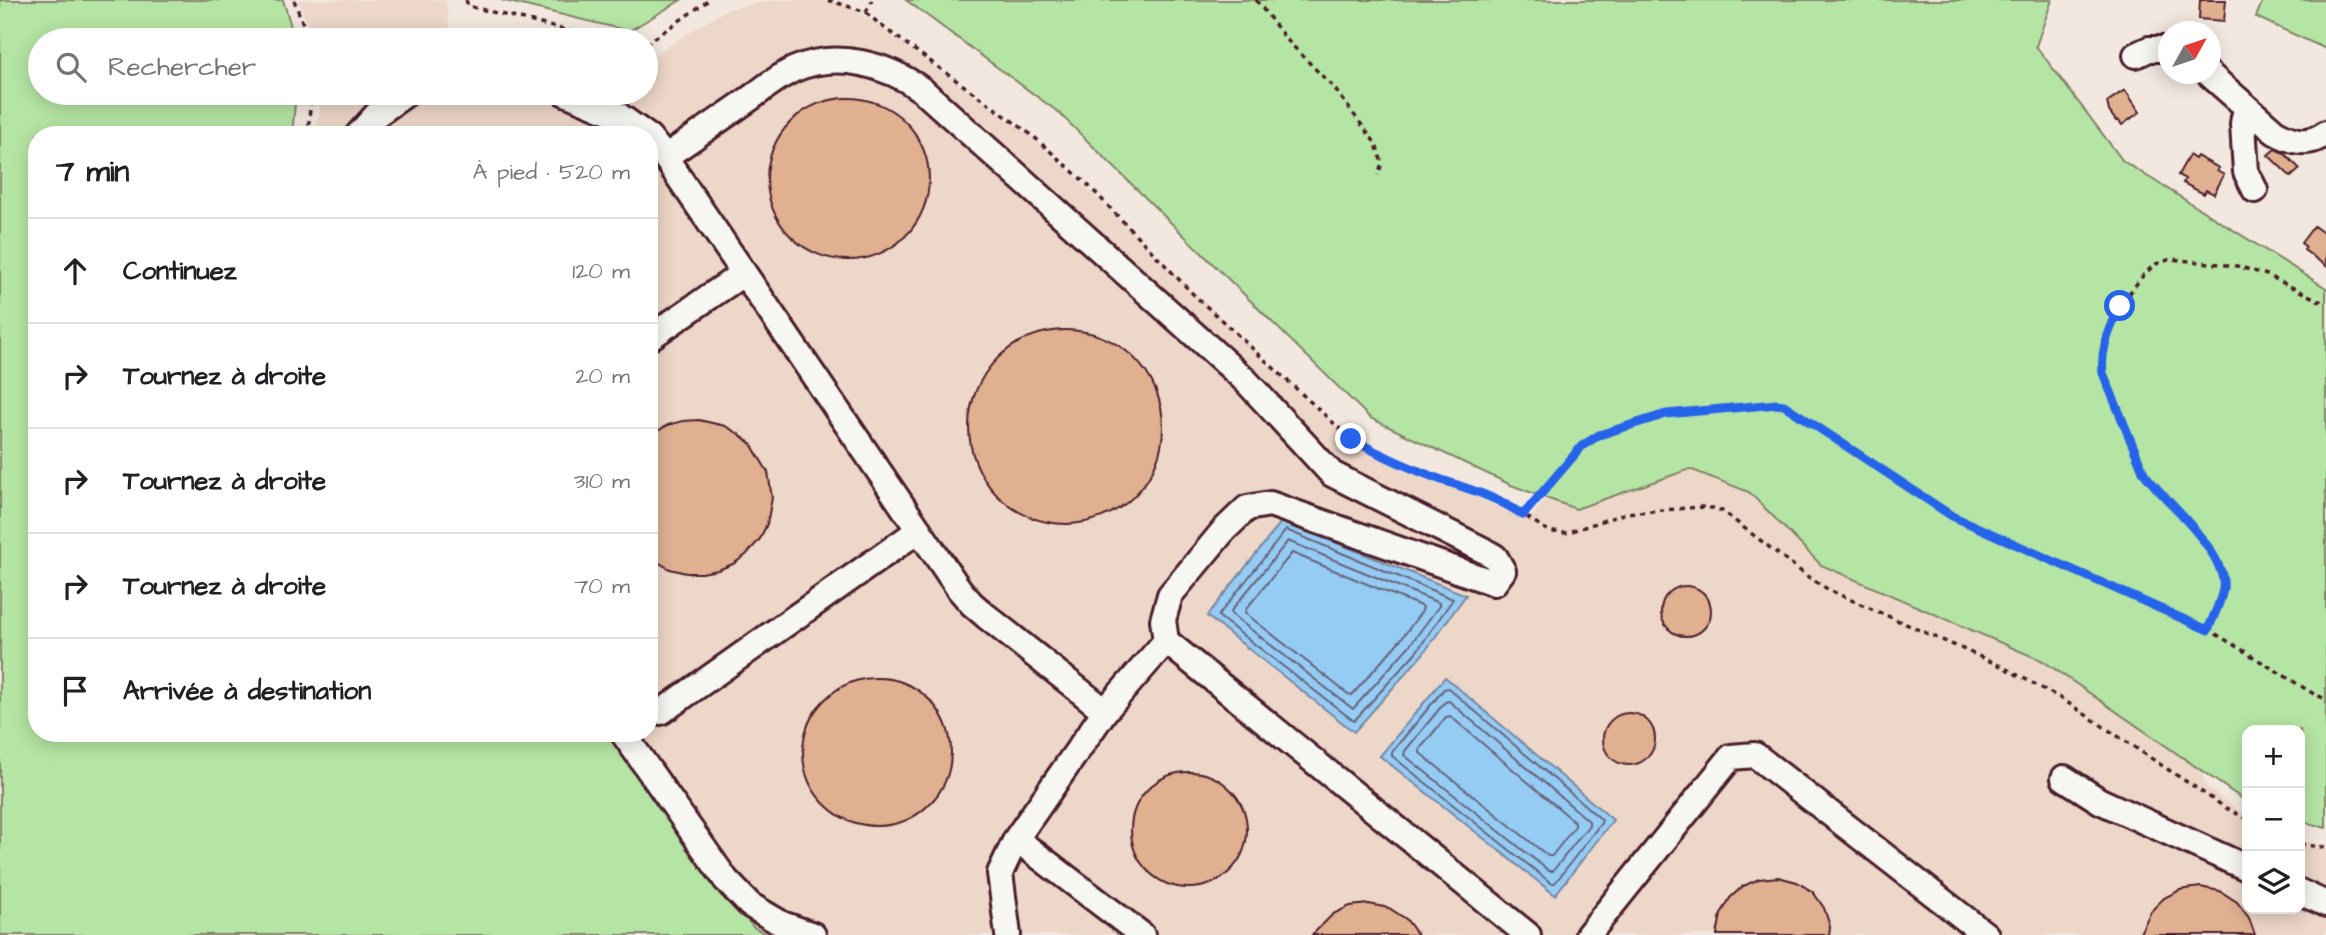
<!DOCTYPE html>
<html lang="fr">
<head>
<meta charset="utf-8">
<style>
	:root { --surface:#fff; --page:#f2f2f2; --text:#202124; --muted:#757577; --line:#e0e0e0 }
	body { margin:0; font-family:"Architects Daughter",sans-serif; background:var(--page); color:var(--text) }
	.controls { position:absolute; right:21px; bottom:21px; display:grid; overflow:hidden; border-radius:14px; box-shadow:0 4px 18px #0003 }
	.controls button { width:63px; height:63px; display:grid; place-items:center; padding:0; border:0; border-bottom:2px solid var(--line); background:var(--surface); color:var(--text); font:35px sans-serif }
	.compass { position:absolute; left:2158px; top:21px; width:63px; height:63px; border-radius:50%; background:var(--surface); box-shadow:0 4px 18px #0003; rotate:50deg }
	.stop { position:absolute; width:21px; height:21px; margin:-16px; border:5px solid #2563eb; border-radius:50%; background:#fff }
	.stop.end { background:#2563eb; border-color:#fff; box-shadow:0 2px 7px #0008 }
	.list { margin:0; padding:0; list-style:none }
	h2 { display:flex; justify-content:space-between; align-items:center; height:91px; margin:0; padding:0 28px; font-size:30px }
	h2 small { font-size:23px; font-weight:400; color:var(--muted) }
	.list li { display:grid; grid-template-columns:46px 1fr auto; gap:21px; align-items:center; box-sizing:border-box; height:105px; padding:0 28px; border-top:2px solid var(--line) }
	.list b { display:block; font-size:26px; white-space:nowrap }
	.list em { font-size:23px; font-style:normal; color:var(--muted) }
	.icon { flex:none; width:38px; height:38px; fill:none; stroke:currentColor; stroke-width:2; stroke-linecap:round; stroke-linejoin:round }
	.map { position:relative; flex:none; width:2326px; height:935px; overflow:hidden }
	.search { position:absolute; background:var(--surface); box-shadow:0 4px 18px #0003; left:28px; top:28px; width:630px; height:77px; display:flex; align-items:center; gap:18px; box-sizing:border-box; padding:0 24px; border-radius:38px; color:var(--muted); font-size:26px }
	.panel { position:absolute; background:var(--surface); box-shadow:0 4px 18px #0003; left:28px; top:126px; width:630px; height:616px; border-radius:28px }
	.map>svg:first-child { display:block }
	.built { fill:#edd7c8 }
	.green { fill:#b5e5a4; stroke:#808268; stroke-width:2 }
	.water { fill:#95ccf4; stroke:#7787a4; stroke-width:2 }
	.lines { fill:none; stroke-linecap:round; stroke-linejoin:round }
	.shore { stroke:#68647b; stroke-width:2 }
	.building { fill:#e0b091; stroke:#4a1f2b; stroke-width:2 }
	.minor-casing { stroke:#4a1f2b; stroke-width:30 }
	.path { stroke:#4a1f2b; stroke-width:3.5; stroke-dasharray:5 5; stroke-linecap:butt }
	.minor { stroke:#f6f6f2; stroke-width:24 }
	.route { stroke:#2563eb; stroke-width:9 }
</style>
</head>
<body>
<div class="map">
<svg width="2326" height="935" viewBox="0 0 2326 935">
	<rect width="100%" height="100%" fill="#f2e8df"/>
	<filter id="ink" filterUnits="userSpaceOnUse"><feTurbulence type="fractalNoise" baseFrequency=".0143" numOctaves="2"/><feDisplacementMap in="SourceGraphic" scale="14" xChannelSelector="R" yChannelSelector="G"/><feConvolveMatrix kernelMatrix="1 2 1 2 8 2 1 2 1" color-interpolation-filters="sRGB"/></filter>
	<g filter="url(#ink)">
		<path class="built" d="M298,0h148l4,33 46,-2 34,9h-216z
			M776,0h44l25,4 30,19 167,122 276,266 50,40 161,69 59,-74 77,-27 529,320 12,48 41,29v93h53v-70l12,5 14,1v90h-1492l-14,-4 -67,-34 -121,-164h17v-598h-334l5,-25 -1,-17h327v-32l3,-3 78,-49z"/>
		<path class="green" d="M0,0h283l7,23 3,17h-253v53h256l-4,42h-255v598h570l146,194 15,8h-768z
			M501,0h180l-52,31z
			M906,0h1146l-16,46 87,115 203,127v540l-26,-7v-91h-53v72l-204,-141 -222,-96 -72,-73 -59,-23 -114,40 -65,-24 -141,-67 -312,-306z
			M2263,0h63v49l-70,-32z"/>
		<path class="water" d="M1282,521l184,74 -44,60 -68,77 -147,-116z
			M1445,677l168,143 -58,75 -175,-139z"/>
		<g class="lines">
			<path class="shore" d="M1286,530l167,69 -36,52 -63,70 -136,-105z
				M1288,541l151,62v3l-29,39 -57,64 -122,-95v-3z
				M1292,553l131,54 -1,4 -20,27 -50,57 -4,-1 -103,-81 1,-4z
				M1448,688l154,132 -1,3 -46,60h-4l-159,-127v-4l52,-63z
				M1449,701l140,120v4l-36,46h-4l-145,-116 1,-4 40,-49z
				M1450,716l125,106v4l-23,30h-4l-128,-103v-4l26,-32z"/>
		</g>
		<path class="building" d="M2200,0h26l-2,21 -25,-2z
			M2125,90l15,22 -18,13 -4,-5 -2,1 -7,-10 -2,-9z
			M767 179a81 81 0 1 1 162 0a81 81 0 1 1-162 0Z
			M2275,149l9,4 16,16 -9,8 -23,-22z
			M2189,155l6,4 2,-3 22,12 -2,3 7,4 -10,19 -8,-4 -2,4 -21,-11 2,-4 -7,-4z
			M2314,226l12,9v31l-22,-16 2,-3 -5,-4z
			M969 427a97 97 0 1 1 194 0a97 97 0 1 1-194 0Z
			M699,420l26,6 14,8 12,10 17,28 4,26 -5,26 -7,15 -14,16 -13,9 -15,6 -16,3h-16l-16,-4 -21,-12v-121l19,-11 15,-4z
			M1661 611a25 25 0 1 1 50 0a25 25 0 1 1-50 0Z
			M803 752a74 74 0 1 1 148 0a74 74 0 1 1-148 0Z
			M1603 739a26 26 0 1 1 52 0a26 26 0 1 1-52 0Z
			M1131 830a58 58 0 1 1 116 0a58 58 0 1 1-116 0Z
			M1778,877l19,5 16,10 11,16 6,18 -1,9h-112l4,-21 9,-16 13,-12 16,-7z
			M2200,887l20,4 17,11 12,16 6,17h-116l12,-24 13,-13 16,-8z
			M1369,904l20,4 17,11 12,16h-106l21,-21 17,-8z"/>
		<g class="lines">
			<g class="minor-casing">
				<path id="minor" d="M2136,55l13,-6h19
					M2209,74l66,58c18,10 34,14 51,1
					M565,93l53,22 28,20
					M2249,111l-5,6 -1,7 3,48 9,18
					M358,135l18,-20 31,-22
					M649,137l16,20 294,432 13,15 14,12 119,95
					M665,157c27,-18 54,-37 80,-55 16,-11 33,-26 50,-33 43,-18 91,-5 127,21l324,291 86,93 151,76 12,7 8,14 -9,12 -224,-79 -23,4 -23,22 -54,65 -7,25 3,21 -61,70 -89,128 -16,34 8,62
					M649,338l95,-65
					M1166,641l362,294
					M661,712l258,-182
					M623,733l103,147 24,25 32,19 31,11
					M2064,778l36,23 147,67
					M1016,839l126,96
					M2300,892l26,12
					M1588,935l143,-178 24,-2 231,180"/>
			</g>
			<path class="path" d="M294,0l15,40
				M466,0l2,6 137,34
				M828,0l38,12 13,12 154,112 55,49 105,109 158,145 29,15 129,51 36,24 9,3 12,1 60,-20 75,-6 12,1 9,3 89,68 20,12 170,75 61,33 164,109 21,11
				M1256,0l30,39 48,49 42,56 6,19 -4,12
				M866,12l6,-12
				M646,44l63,-44
				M308,135l3,-42
				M1523,515l59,-69 17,-11 67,-21 112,-10 6,1 168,111 264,118 98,60 12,5
				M2208,629c5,-13 13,-27 15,-41 4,-37 -59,-87 -79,-115l-41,-100 -2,-15 3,-14 16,-39 25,-32 11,-9 15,-5 66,7 30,9 59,29
				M2300,844l26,4"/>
			<use href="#minor" class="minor"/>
		</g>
	</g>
	<g class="lines" filter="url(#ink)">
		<path class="route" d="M1351,439c28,15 58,29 88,40 30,10 58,18 84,36l59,-69 17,-11 67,-21 111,-10 7,1 168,111 256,114c5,-13 13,-28 15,-41 5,-37 -59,-88 -79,-116l-41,-100c-3,-26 8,-45 17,-67"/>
	</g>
</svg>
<div class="controls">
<button>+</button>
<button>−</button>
<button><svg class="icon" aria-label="layers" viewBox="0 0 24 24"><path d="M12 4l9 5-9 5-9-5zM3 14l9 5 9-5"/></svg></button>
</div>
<svg class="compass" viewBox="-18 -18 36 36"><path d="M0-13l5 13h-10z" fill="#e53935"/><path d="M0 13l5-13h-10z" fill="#757577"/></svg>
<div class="stop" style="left:2120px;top:306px"></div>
<div class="stop end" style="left:1351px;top:439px"></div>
<div class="search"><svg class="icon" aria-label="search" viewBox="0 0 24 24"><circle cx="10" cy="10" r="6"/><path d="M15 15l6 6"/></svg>Rechercher</div>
<section class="panel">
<h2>7 min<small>À pied · 520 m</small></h2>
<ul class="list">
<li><svg class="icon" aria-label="ahead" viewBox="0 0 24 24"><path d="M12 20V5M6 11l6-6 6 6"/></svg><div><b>Continuez</b></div><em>120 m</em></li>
<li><svg class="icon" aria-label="right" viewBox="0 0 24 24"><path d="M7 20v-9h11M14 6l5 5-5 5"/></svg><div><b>Tournez à droite</b></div><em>20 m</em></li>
<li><svg class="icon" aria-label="right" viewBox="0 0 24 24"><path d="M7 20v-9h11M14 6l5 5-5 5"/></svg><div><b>Tournez à droite</b></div><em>310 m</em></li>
<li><svg class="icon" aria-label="right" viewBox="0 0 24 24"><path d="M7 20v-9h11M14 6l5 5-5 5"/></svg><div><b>Tournez à droite</b></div><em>70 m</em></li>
<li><svg class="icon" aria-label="arrive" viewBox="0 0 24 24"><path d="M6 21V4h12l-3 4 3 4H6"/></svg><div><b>Arrivée à destination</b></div></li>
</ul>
</section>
</div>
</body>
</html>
